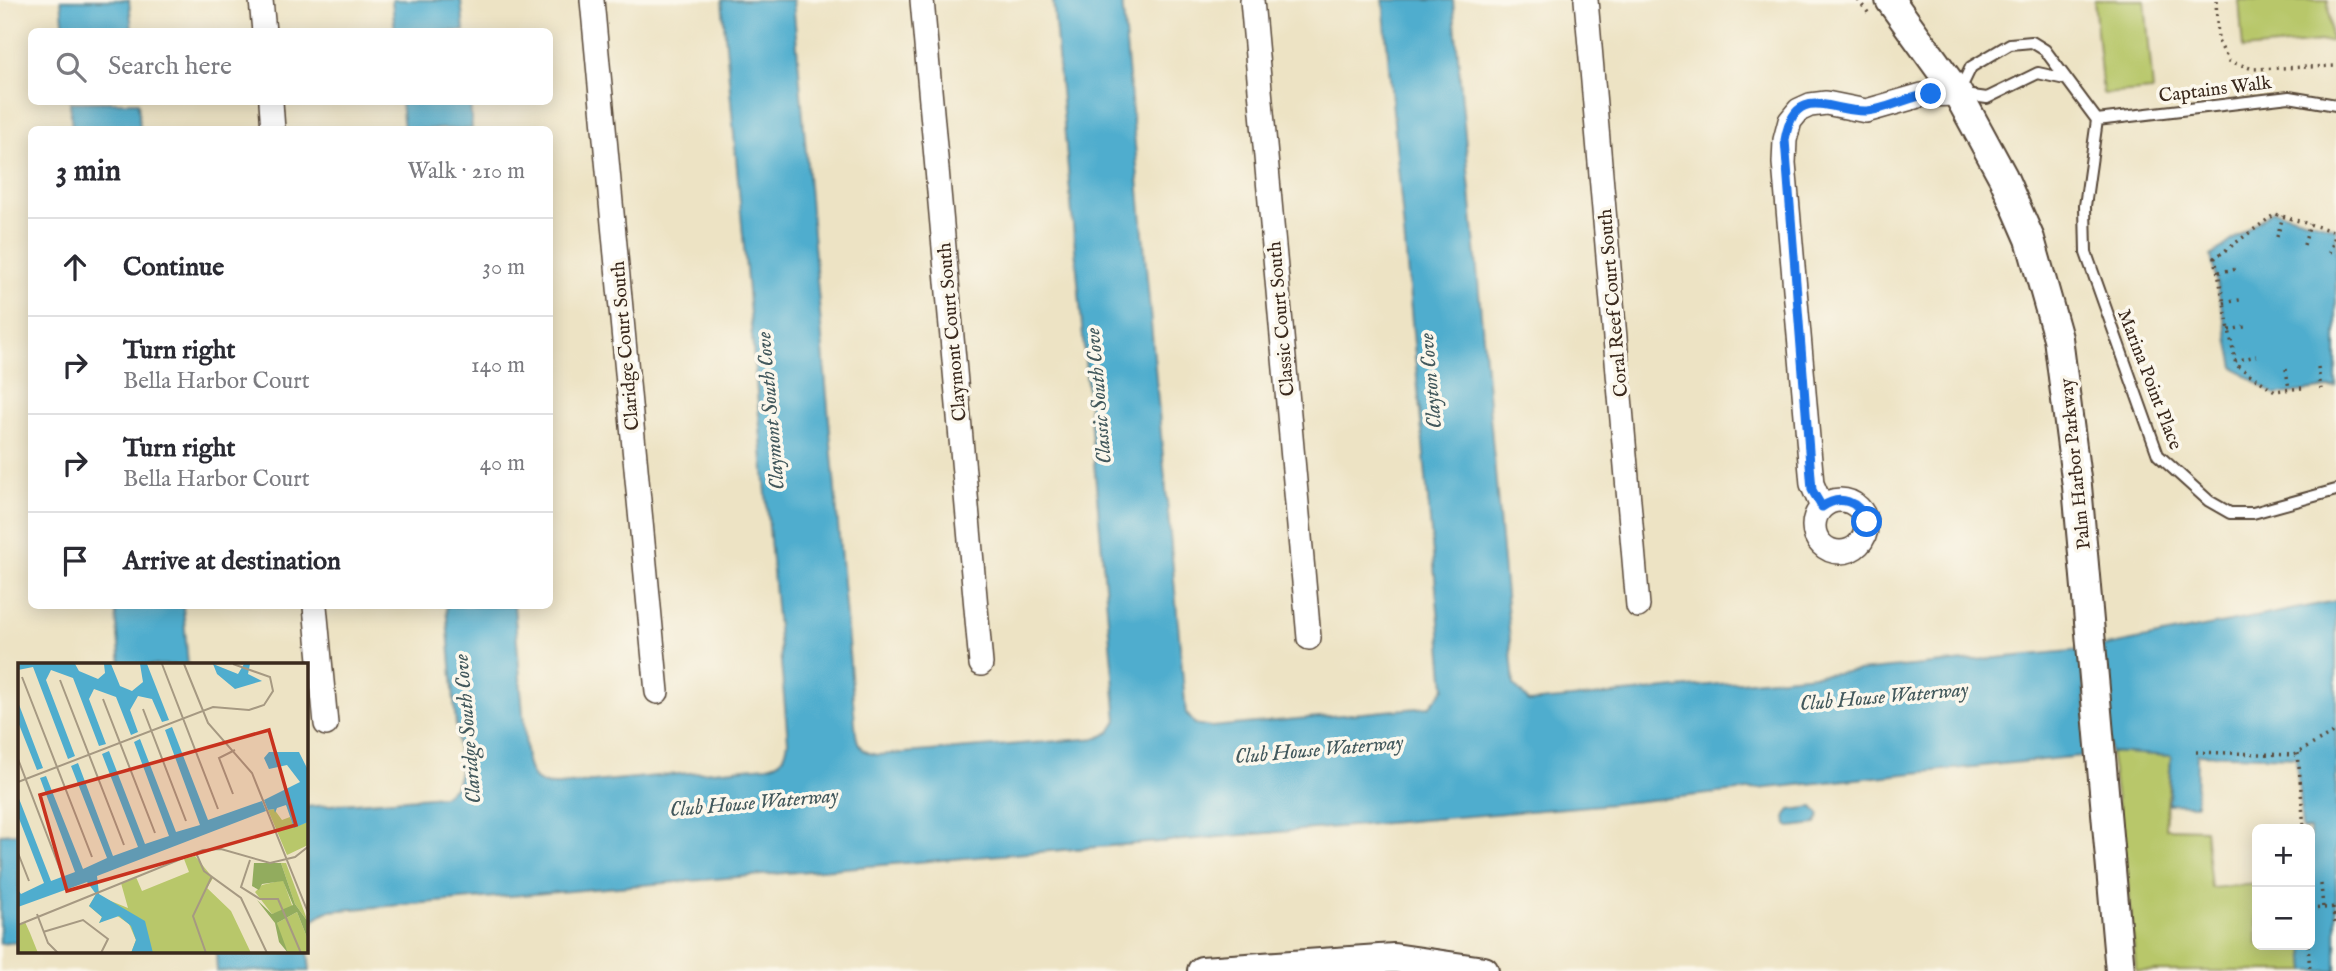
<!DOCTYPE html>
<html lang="en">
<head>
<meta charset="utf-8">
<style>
	:root { --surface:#fff; --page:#f2f2f3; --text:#2b2b33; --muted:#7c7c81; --line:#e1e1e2 }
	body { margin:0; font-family:"IM FELL English",serif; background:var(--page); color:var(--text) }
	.controls { position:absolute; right:21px; bottom:21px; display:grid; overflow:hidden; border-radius:10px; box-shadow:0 4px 18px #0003 }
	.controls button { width:63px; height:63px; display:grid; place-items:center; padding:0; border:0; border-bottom:2px solid var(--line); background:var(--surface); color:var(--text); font:35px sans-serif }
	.stop { position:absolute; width:21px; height:21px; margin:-16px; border:5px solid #1a73e8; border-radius:50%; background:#fff }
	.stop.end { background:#1a73e8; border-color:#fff; box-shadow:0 2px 7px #0008 }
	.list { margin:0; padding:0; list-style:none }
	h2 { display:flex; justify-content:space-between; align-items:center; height:91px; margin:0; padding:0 28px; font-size:30px }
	h2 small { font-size:23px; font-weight:400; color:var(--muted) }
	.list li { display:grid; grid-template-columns:46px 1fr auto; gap:21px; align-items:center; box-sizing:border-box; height:98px; padding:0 28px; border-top:2px solid var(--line) }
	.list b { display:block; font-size:26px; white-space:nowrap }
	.list p { margin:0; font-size:23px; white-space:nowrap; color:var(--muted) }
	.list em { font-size:23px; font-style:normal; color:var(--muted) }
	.icon { flex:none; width:38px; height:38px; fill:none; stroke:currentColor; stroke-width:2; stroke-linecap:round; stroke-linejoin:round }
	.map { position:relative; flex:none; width:2336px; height:971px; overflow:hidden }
	.search { position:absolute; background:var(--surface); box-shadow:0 4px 18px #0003; left:28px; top:28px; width:525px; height:77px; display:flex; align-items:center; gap:18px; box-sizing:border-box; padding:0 24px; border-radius:10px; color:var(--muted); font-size:26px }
	.panel { position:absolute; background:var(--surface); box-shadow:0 4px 18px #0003; left:28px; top:126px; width:525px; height:483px; border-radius:10px }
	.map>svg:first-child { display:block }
	.green { fill:#b8c76a; stroke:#7a7844; stroke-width:2 }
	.water { fill:#4fadce; stroke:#456c76; stroke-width:2 }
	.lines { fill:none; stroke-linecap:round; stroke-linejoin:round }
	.service-casing { stroke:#564637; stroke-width:14 }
	.minor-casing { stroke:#564637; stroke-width:26 }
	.tertiary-casing { stroke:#564637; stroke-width:32 }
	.path { stroke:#564637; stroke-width:3.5; stroke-dasharray:2 5; stroke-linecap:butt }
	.service { stroke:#fff; stroke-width:10 }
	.minor { stroke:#fff; stroke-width:23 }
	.tertiary { stroke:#fff; stroke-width:28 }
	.route { stroke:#1a73e8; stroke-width:9 }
	.labels { text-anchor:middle; stroke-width:7; stroke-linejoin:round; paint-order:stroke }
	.street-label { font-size:19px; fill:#3b2a1e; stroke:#fbf7ec }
	.water-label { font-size:21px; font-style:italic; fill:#42585c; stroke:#fbf7ec }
	.inset-road { fill:none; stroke:#a69982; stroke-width:2 }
	.view { fill:#c8321e; fill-opacity:0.15; stroke:#c8321e; stroke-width:3.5 }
	.inset-edge { fill:none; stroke:#3b2a1e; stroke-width:3.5 }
</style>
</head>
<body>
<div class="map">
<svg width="2336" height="971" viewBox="0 0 2336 971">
	<rect width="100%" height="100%" fill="#fbf7ec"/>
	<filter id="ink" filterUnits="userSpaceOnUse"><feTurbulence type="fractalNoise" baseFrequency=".0143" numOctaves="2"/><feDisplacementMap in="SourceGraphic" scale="14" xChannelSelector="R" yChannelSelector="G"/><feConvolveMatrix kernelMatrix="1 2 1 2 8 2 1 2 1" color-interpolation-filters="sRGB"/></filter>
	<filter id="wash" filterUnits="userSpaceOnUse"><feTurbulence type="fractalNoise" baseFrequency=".00686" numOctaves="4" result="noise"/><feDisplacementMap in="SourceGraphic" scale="28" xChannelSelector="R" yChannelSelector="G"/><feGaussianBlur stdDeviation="1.57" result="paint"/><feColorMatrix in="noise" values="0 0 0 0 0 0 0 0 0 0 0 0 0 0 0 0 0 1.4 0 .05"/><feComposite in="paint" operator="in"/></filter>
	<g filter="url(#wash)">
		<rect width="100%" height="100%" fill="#ede3c4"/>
		<path class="green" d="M2094,0h51l8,90 -50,4z
			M2239,0h89l3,41 -88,8z
			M2110,752l61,4 -6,72 40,1 6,59 46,-4v61h47l2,26h-170l-9,-98z"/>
		<path class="water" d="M61,0h68l3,31h-68z
			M392,0h69l3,31h-69z
			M722,0h71l63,734c2,14 8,19 22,21l220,-17 12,-6 7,-11 -64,-721h69l64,713 9,11 16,3 218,-20 16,-19 -62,-688h70l61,685 15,17 552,-52 9,105 -488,50 -1273,106c-28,9 -21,37 -19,60h-93l-1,-19h90v-145l137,-11 13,-10 4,-14 -14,-166h68l13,155c4,20 13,25 32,24l208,-19c16,-3 19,-10 21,-25z
			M70,102h68l2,27h-68z
			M401,102h69l2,27h-68z
			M2273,210l63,18v159l-61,8 -41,-28 -23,-111z
			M2336,601v370h-30l-2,-26h6v-116h-8l-6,-72 -99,-3 -1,51 -27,-1 2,-48 -61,-4 -9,-105z
			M115,606h68l5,59h-67z
			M1813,807l7,8 -4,9 -26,3 -3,-2 -1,-10 4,-5z
			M19,833v109l-19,2v-110z"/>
	</g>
	<g filter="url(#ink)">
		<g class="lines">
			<g class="service-casing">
				<path id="service" d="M2065,79l-27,-6 -51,25 -29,-4 13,-27 39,-23 22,-2 13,8 52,70
					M2097,120l-12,86 1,47 72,202 51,46 21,12h23l83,-23
					M2097,120l192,-23 47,8"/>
			</g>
			<g class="minor-casing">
				<path id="minor" d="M261,0l3,32
					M592,0l65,692
					M922,0l59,664
					M1252,0l57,638
					M1586,0l52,606
					M271,102l2,28
					M1814 526a26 26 0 1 1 52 0a26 26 0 1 1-52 0Z
					M1822,507l-10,-23 -28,-321 1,-23 5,-19 9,-11 11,-5 16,-2 40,8 56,-16 36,-1
					M315,606l11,118"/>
			</g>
			<g class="tertiary-casing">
				<path id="tertiary" d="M1890,0l68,94 45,83 27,62 28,99 19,148 43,485
					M1202,971l192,-13 90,13"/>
			</g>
			<path class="path" d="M1858,0l12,15
				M2216,0l2,41 11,20 24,8 83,-3
				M2277,237l6,-21
				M2304,245l6,-21
				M2330,253l6,-21
				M2219,272l18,-3
				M2224,303l20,-4
				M2229,330l20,-4
				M2235,361l21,-5
				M2318,367l3,22
				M2286,369l3,20
				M2302,388l-27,3 -39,-26 -21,-107 60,-44 61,18
				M2196,752l98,3 42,-24
				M2298,753l6,76
				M2321,884l2,24
				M2333,907l2,18
				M2310,909l26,-2
				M2254,929l3,-1
				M2308,945l2,26"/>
			<use href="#service" class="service"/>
			<use href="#minor" class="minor"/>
			<use href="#tertiary" class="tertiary"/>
		</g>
	</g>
	<g class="lines" filter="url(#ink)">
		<path class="route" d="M1867,522c-8,-21 -27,-28 -45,-15l-10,-17 -27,-350c10,-59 47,-27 82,-29 22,-2 42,-15 64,-17"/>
	</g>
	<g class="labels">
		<g class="street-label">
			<text transform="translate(2215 88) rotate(-7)" y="7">Captains Walk</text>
			<text transform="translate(1612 303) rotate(-95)" y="7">Coral Reef Court South</text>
			<text transform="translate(1280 319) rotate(-95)" y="7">Classic Court South</text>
			<text transform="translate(951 332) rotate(-95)" y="7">Claymont Court South</text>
			<text transform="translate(624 346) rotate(-95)" y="7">Claridge Court South</text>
			<text transform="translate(2151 379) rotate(69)" y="7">Marina Point Place</text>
			<text transform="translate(2074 464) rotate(-96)" y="7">Palm Harbor Parkway</text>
		</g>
		<g class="water-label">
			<text transform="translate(1430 381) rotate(-95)" y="7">Clayton Cove</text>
			<text transform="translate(1098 396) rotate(-95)" y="7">Classic South Cove</text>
			<text transform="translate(770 411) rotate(-95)" y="7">Claymont South Cove</text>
			<text transform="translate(1884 696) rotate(-5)" y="7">Club House Waterway</text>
			<text transform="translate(467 729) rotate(-95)" y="7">Claridge South Cove</text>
			<text transform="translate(1319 749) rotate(-5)" y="7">Club House Waterway</text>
			<text transform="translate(754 802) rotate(-5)" y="7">Club House Waterway</text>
		</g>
	</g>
	<g transform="translate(18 663)">
		<rect width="290" height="290" fill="#ede3c4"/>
		<path d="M256,146l8,11 8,-3 4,10 14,-5v23l-21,10 -19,-45zM177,193l18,22 -6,10 24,23 20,42h-120l5,-13 -7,-16 -13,-9 -17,8 3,-6 -13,-11 7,-11 32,13 -7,-25 15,-6 6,14 47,-19 -5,-13zM263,200h5l22,59 -13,-18zM265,217l10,28 -21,6 -17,-22 7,-7zM279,249l11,28v13h-20l-9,-20 -2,-10zM7,259l5,11 8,20h-20v-27z" fill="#b8c76a"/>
		<path d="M236,200h27l14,41 13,18v18l-11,-28 -20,11 11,30 -9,-11 -4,-19 -18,-23 15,14 21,-9 -10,-24 -21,3 -3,6 -7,-4z" fill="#92ac5e"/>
		<path d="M0,1h57l4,7 19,8 7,-6 -1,-9h7l9,22 12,5 11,-9 -3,-18h7l22,56 -7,2 -10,-23 -14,-3 -8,14 8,22 -7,3 -15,-38 -22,-8 -5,10 17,45 -7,2 -26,-68 -22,-8 -5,10 29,76 -7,3 -35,-92 -15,3zM195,1l25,10 6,-10h6l-2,10 14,7 -27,8 -18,-15zM0,39l25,66 -6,2 -19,-48zM154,64l36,93 54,-19 4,10 -169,65 2,18 46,27 8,32h-22l5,-13 -5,-14 -12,-10 -20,7 3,-6 -13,-11 7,-12 -9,-12 -69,25v-17l3,4 23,-11 -26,-67v-20l33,85 24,-9 -35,-94 6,-2 37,93 24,-11 -36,-92 7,-3 35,93 25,-9 -36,-93 7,-3 36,93 24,-8 -35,-94 6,-3 36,93 24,-7 -35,-95zM251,89h30l9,18v52l-14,6 -8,-23 -9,3 -2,5 -1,-4 -6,1 -4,-10 36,-18 -13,-17 -18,4 -5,-11z" fill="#4fadce"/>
		<path class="inset-road" d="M144,1l56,145M166,1l24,59 44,50 57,142M4,14l70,180M42,17l64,165M85,36l52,134M125,46l43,112M0,96l42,110M0,119l195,-75 36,3 15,-5 9,-14 -3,-14 -37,-13M215,131l-14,-36 16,-8M0,190l11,28M178,190l8,18 37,27 26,55M232,197l-9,27 19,12h18l23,54M19,251l11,29 10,10M0,262l185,-75 18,-1 49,14 25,-6 14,-11M25,269l40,-12 25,19 -7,14M188,290l-13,-37 19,-40"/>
		<path class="view" d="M251,67l27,95 -229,66 -27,-96z"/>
		<rect width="290" height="290" class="inset-edge"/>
	</g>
</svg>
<div class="controls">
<button>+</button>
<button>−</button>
</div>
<div class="stop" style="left:1867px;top:522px"></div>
<div class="stop end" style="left:1931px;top:94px"></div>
<div class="search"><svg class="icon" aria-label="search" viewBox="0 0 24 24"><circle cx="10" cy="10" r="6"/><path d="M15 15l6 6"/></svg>Search here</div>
<section class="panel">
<h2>3 min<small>Walk · 210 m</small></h2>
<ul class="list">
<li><svg class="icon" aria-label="ahead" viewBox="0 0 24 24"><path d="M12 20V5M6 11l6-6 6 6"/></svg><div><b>Continue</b></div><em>30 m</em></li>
<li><svg class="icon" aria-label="right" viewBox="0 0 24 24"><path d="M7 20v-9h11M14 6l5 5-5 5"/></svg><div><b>Turn right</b><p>Bella Harbor Court</p></div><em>140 m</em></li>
<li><svg class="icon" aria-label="right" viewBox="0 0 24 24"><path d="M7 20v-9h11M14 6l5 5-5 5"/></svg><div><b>Turn right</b><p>Bella Harbor Court</p></div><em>40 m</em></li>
<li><svg class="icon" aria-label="arrive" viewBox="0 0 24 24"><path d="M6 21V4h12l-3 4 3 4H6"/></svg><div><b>Arrive at destination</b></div></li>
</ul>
</section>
</div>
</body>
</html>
